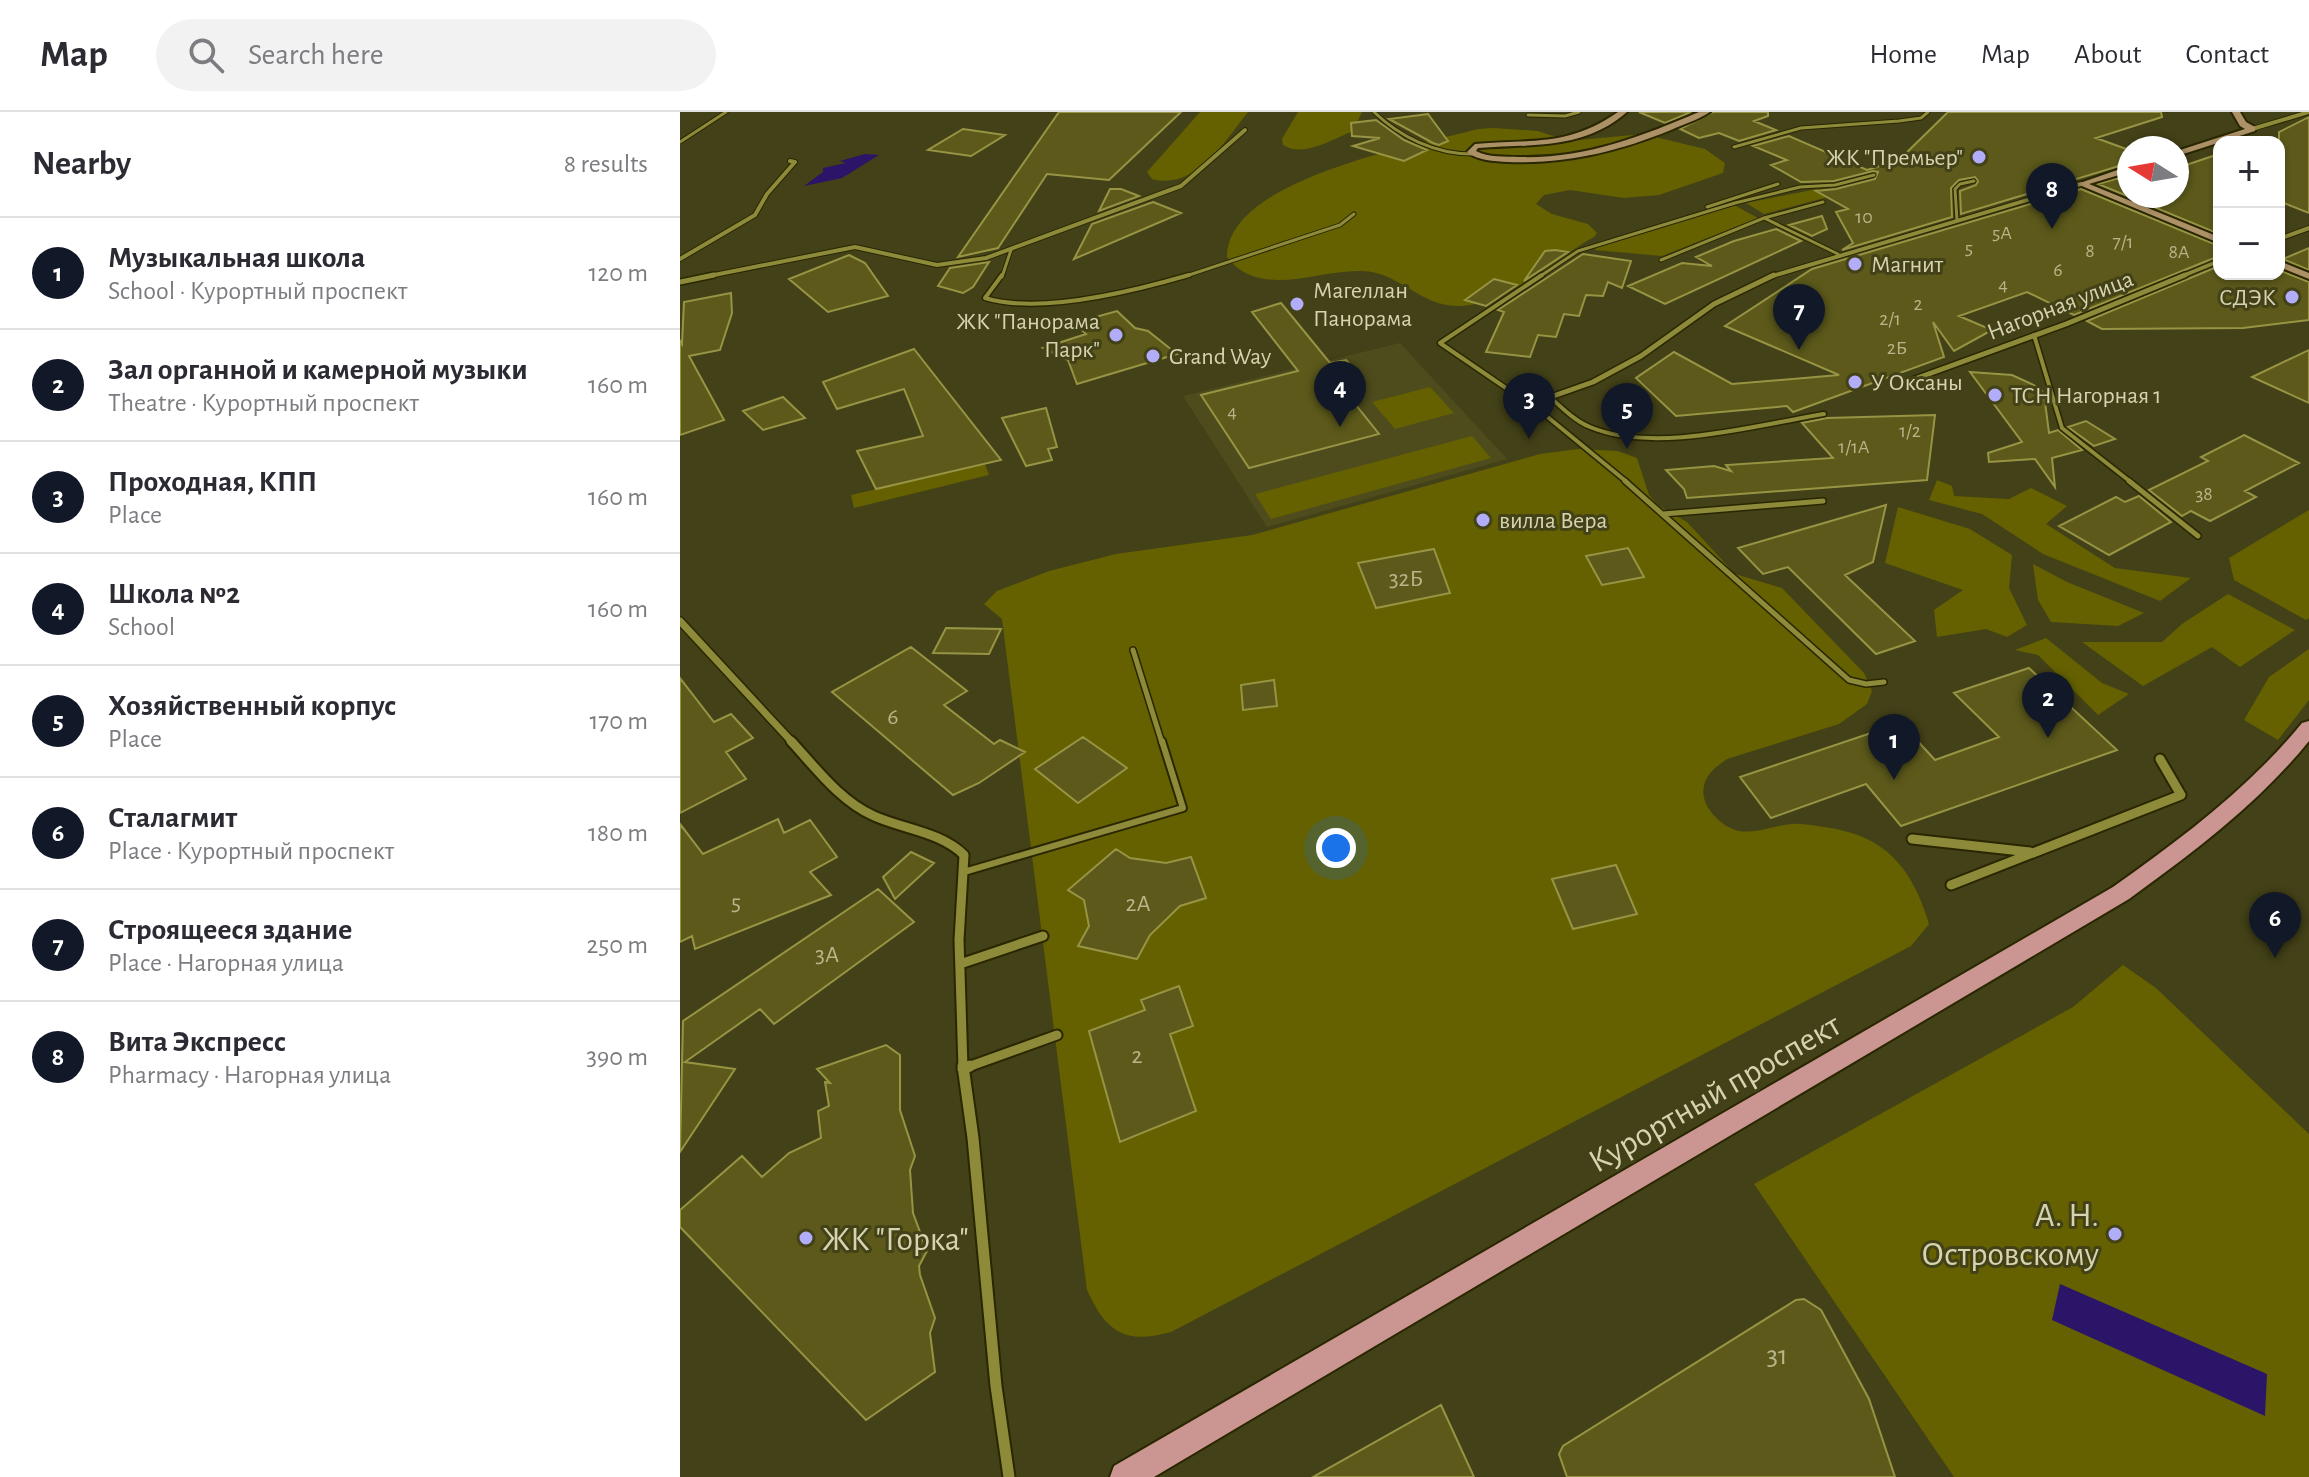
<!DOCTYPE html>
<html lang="en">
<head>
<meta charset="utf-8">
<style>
	:root { --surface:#fff; --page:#f2f2f3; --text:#2b2b33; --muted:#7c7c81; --line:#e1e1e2; --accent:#111827 }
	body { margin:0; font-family:"Alegreya Sans",sans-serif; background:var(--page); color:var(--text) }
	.controls { position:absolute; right:24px; top:24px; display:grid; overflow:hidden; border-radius:16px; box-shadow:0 2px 6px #0004 }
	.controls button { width:72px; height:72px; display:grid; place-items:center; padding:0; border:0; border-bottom:2px solid var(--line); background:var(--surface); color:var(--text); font:40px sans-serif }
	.compass { position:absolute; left:1437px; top:24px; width:72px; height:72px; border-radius:50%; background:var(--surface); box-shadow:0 2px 6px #0004; rotate:281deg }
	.you { position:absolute; left:656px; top:736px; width:28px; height:28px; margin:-20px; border:6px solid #fff; border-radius:50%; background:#1a73e8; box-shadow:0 0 0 12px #1a73e833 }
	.badge { display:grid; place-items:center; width:52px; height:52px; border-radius:50%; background:var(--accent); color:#fff; font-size:26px; font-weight:700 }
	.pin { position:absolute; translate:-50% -66px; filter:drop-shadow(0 2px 4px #0008) }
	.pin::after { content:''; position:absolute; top:42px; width:28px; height:24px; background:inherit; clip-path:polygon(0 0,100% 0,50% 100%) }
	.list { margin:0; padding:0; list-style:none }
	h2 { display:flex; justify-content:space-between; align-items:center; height:104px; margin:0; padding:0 32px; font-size:34px }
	h2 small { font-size:26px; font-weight:400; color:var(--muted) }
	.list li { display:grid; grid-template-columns:52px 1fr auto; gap:24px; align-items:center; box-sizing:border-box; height:112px; padding:0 32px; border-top:2px solid var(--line) }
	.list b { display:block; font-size:30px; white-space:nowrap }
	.list p { margin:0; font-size:26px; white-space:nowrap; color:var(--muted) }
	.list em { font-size:26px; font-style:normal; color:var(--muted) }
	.icon { flex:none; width:44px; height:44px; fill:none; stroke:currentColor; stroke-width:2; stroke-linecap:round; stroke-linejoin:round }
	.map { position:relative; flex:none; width:1629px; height:1365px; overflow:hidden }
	header { display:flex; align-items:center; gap:48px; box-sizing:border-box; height:112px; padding:0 40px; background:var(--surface); border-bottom:2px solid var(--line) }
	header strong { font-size:38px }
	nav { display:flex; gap:44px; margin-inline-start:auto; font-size:28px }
	.search { width:560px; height:72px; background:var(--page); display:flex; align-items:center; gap:20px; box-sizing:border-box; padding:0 28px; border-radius:44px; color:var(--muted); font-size:30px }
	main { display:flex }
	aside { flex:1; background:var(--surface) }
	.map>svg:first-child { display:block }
	.built { fill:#4e4c1c }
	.green { fill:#656100 }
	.water { fill:#2b1568 }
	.building { fill:#5c591b; stroke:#979444; stroke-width:2 }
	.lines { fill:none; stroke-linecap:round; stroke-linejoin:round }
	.lane-far3-casing { stroke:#2a2700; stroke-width:5 }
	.lane-far2-casing { stroke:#2a2700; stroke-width:7 }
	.lane-far1-casing { stroke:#2a2700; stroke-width:8 }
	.lane-casing { stroke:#2a2700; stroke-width:10 }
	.street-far4-casing { stroke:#2a2700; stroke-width:6 }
	.street-far3-casing { stroke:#2a2700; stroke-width:8 }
	.street-far2-casing { stroke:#2a2700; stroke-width:10 }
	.street-far1-casing { stroke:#2a2700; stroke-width:13 }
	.street-casing { stroke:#2a2700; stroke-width:15 }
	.secondary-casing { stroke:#2a2700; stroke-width:4 }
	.primary-casing { stroke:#2a2700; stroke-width:4 }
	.lane-far3 { stroke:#8d8a3a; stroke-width:3 }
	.lane-far2 { stroke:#8d8a3a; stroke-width:4 }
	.lane-far1 { stroke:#8d8a3a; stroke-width:5 }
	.lane { stroke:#8d8a3a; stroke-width:6 }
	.street-far4 { stroke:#8d8a3a; stroke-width:4 }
	.street-far3 { stroke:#8d8a3a; stroke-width:5 }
	.street-far2 { stroke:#8d8a3a; stroke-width:7 }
	.street-far1 { stroke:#8d8a3a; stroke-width:9 }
	.street { stroke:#8d8a3a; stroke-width:11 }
	.secondary { fill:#ac9066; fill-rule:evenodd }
	.primary { fill:#cb9692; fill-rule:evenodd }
	.poi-dot { fill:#b2adf9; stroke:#434117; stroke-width:3 }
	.labels { text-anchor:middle; stroke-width:6; stroke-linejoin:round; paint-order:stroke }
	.far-number-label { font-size:20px; fill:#b7b589 }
	.far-poi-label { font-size:24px; fill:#d5d4ae; stroke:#434117; text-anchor:start }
	.far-street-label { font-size:24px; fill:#d5d4ae; stroke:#434117 }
	.number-label { font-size:24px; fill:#b7b589 }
	.near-number-label { font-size:28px; fill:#b7b589 }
	.near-street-label { font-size:34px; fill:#d5d4ae; stroke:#434117 }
	.near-poi-label { font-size:34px; fill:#d5d4ae; stroke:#434117; text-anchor:end }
</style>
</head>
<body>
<header>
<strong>Map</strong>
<div class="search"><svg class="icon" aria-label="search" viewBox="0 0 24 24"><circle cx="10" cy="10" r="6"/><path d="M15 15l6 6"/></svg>Search here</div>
<nav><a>Home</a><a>Map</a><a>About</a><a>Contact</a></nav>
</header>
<main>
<aside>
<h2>Nearby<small>8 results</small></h2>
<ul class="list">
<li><span class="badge">1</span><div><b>Музыкальная школа</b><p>School · Курортный проспект</p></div><em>120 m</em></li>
<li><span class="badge">2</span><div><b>Зал органной и камерной музыки</b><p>Theatre · Курортный проспект</p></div><em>160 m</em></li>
<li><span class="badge">3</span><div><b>Проходная, КПП</b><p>Place</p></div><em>160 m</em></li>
<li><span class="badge">4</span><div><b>Школа №2</b><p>School</p></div><em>160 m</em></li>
<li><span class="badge">5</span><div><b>Хозяйственный корпус</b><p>Place</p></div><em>170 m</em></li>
<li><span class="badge">6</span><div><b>Сталагмит</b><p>Place · Курортный проспект</p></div><em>180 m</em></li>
<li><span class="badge">7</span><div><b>Строящееся здание</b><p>Place · Нагорная улица</p></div><em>250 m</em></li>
<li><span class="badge">8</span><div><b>Вита Экспресс</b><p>Pharmacy · Нагорная улица</p></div><em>390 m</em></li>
</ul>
</aside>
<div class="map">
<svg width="1629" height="1365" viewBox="0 0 1629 1365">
	<rect width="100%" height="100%" fill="#434117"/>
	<path class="built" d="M720,231l107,116 -240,68 -84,-131z"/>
	<path class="green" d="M520,0h48c-23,29 -53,79 -96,67l-5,-7z
		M618,0h64l-9,19c-20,8 -50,27 -70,14l-1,-6z
		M813,16l45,3 30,10 75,-7 62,15 20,14 -2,10 -64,22 -35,3 -54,-8 -26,5 -8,9 16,10 36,10 9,9 -3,4c-40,22 -78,60 -124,68 -47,8 -67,-33 -108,-34 -44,-2 -102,29 -135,-14 0,-79 192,-112 251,-128z
		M1137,77l11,8 -64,17 -18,-11z
		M1054,93l24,13 -96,38 -68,-6 8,-6z
		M750,275l24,26 -59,16 -23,-27z
		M792,324l19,22 -220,61 -16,-25z
		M898,337l40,2 19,7 12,37 10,11 28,16 48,52 47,14 82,85 8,18 -5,13 -28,20 -112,35c-10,7 -21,15 -23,27 -5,19 17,41 35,45 19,3 36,-6 54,-7 10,-1 21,2 31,3 61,8 88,40 105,97l-18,22 -740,386c-46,13 -65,0 -84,-42l-85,-671 -18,-15 13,-13 52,-20 67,-17 136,-19 288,-81z
		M305,352l4,11 -135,33 -3,-13z
		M1257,368l15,6 2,10 55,3 22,-11 36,18 -21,18 69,44 76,10 -31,23 -117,-47 -61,-40 -53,-14z
		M1218,395l72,22 42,26 -3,33 18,37 -20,12 -21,-8 -49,8 -3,-27 29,-20 -78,-27z
		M1629,398v108l-3,2 -72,-40 -5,-22z
		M1353,452l34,18 77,31 -26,13 -67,-4 -13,-22z
		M1548,482l67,36 -55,37 -28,-20 -69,39 -61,-44h80l20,-18z
		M1366,526l56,45 27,11 -31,21 -60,-60 -23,-5z
		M1629,537v51l-31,40 -34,-20 25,-43z
		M1443,853l33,23 153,146v343h-355l-200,-293 319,-177z"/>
	<path class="water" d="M185,42l14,1 -37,23 -38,8 19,-14v-4l23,-5 -6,-2z
		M1380,1172l207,90 -2,42 -213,-96z"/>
	<path class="building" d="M379,0h122l-72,68 -62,-6 -49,74 -40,9z
		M959,0h52l-26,11z
		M1033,0h55v4l-14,5 22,9 -37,11 -20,-8 -20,5 -19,-9z
		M1268,0h213l1,5 -66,21 33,12v13l-168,51 -1,-23 16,-6 2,-4 -3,-4 -16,3 -8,8 1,29 -110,33 11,-7 -17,-31 12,-3 -32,-18 20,-2 39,-10 3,-7 -5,-1 -39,10 -33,1 -30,-17 16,-5 -34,-14 36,-10 78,34 32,-10z
		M748,2l20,27 -9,4 -6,-2 -44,-24z
		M1629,5v96l-30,-12v-69z
		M696,8l28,20 23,10 -23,11 -51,-15 27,-8 -28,-2 -1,-13z
		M283,17l42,6 -34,21 -43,-6z
		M1539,42v80l-121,-50 31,-9v21h48v-28z
		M430,77h11l18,7 -40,15z
		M1401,77l138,57v10l-145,59 -47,-23 -68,24 33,14 -38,21 -21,-29 11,35 -151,55 -6,-6 -111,10 -40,-38 38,-26 58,32 107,-9 -114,-49 87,-57z
		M473,90l28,11 -107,46 18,-35z
		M1142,104l5,13 -15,7 -23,-11z
		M1096,117l25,12 -136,63 -37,-18 54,-23 30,3 -16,-9 38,-16z
		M1629,136v22l-26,-11z
		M875,138l13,2 -44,29 21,-30z
		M903,142l48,7 -9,27 -14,-6 -5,14 -17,-1 -7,21 -15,-2 -8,23 -18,-2 -8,22 -44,-5 18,-40 -6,-2z
		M169,143l16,8 23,33 -60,16 -39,-33z
		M309,150l-16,25 -10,6 -25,-7 12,-18z
		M1539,154v8h60v-4l30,12v38l-66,8 -141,1 -15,-8z
		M814,167l23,6 -31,21 -21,-6z
		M51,181l1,20 -12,37 -31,6 35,64 -44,15v-95l2,4 2,-42z
		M601,191l49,60 16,-3 17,19 -23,6 39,49 -130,34 -48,-73 97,-24 -46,-59z
		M437,199l18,17 13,3 29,23 -100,30 -9,-24 -25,-12 43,-14 -12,-11z
		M234,237l87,111 -125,29 -19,-38 66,-15 -19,-47 -67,20 -14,-27z
		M1629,238v53l-57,-26z
		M1290,260l42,3 28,13 4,6 5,39 9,-3 24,20 -30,8 3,29 -20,-28 -46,3 -1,-9 34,-11z
		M103,285l22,21 -42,12 -20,-19z
		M366,296l11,39 -9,2 4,11 -26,6 -24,-48z
		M1255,303l-8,65 -240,18 -3,-9 -18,-19 48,-4 17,5 -5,-6 107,-7 -31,-35 25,-5z
		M1406,309l29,18 -21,7 -26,-19z
		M1564,323l55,28 -54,28 11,6 -46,24 -19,-10 -9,5 -33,-26 59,-29 -7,-4z
		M1459,384l32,26 -62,33 -50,-29 57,-29 9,5z
		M1206,393l-13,57 -28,13 70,66 -39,13 -88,-87 -25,7 -25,-26z
		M948,436l16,29 -42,8 -16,-29z
		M754,437l16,44 -74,15 -18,-45z
		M266,516l55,1 -12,25 -56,-1z
		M231,535l56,44 -23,14 50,39 6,-4 25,12 -46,31 -26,12 -121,-103z
		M1349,556l88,82 -216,76 -35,-42 -95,34 -31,-41 161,-54 34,37 64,-23 -45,-44z
		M0,566l34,44 17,-8 22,24 -27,14 20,27 -66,34z
		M594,568l3,26 -34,4 -2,-25z
		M403,625l44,31 -49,35 -43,-34z
		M98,707l6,14 26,-13 27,37 -27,15 21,23 -136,54 -3,-13 -12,6v-118l23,30z
		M436,737l14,9 36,5 25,-6 15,41 -26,8 -30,29 -13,24 -59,-13 11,-20 -5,-26 -16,-10z
		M231,740l23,11 -39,36 -12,-22z
		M936,753l21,49 -64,15 -21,-50z
		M198,777l36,33 -140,102 -14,-15 -75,53 50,7 -55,83 3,-131z
		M499,874l14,40 -23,8 26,77 -76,31 -31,-111 56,-21 -4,-10z
		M206,933l14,10v55l15,46 -5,14 3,43 14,38 -8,15 1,9 15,43 -5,15 5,39 -69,48 -186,-193v-17l62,-54 20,21 27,-24 32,-15 -3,-27 11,-5 -4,-24 5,1 -13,-14z
		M1124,1187l17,11 48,89 26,78h-328l-8,-23 4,-8 233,-146z
		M761,1293l33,72h-161z"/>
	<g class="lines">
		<g class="lane-far3-casing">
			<path id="lane-far3" d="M694,0c26,25 61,42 98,42
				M848,3l37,1 14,-4
				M0,30l46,-30
				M1054,35l67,-19 98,-7 22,-3 7,-6
				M1027,95l71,-23
				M1084,106l59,-16
				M1277,108l-2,-31 5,-5 14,-3
				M981,148l103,-42 74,36
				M322,165l9,-27
				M503,165l157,-52 14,-11
				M859,165l39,-26 157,-48 65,-16 35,-2 39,-10"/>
		</g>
		<g class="lane-far2-casing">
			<path id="lane-far2" d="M322,163l-17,23c56,17 149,-7 204,-23
				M862,163l-102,68 104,71 84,69
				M1354,223l28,93 70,55
				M870,285c12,11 25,24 40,30 65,27 166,-2 234,-13"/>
		</g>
		<g class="lane-far1-casing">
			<path id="lane-far1" d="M945,369l224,199 17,4 18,-2
				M1449,369l69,55
				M983,402l160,-13
				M453,538l29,93"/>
		</g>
		<g class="lane-casing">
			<path id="lane" d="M284,760l219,-64 -21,-67"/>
		</g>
		<g class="street-far4-casing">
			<path id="street-far4" d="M1572,17l57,-17
				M1599,127l30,-11
				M0,147l75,-44 12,-21 28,-32 -5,-1
				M24,165l151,-30 82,18 49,-7 195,-72 64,-56
				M1089,165l312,-93
				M1500,165l39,-16"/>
		</g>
		<g class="street-far3-casing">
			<path id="street-far3" d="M0,170l34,-7
				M1232,268l154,-56 119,-49
				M848,293l65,-23 48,-26 73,-52 60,-29"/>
		</g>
		<g class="street-far2-casing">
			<path id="street-far2" d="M0,509l113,122"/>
		</g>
		<g class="street-far1-casing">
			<path id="street-far1" d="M111,629c24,26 49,60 83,75 29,13 67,16 90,39l-5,85 4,128
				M1232,727l118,13
				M1271,773l230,-90 -21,-36
				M280,852l83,-28
				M285,956l92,-33"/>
		</g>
		<g class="street-casing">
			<path id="street" d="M283,954l10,72 23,248 13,91
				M283,957l7,-3"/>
		</g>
		<g class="secondary-casing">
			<path id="secondary" d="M938,0h9c-43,38 -96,32 -149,36l-2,3c13,7 28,5 43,6 65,2 121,-20 180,-45h11c-12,8 -26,12 -39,18 -54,22 -105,34 -163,32 -14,-1 -30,-1 -41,-10l8,-8c57,-5 93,3 143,-32z
				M1552,0h8l6,10 9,5v4l-78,25v-5l68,-22 -5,-3z
				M1449,54v6l-40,12 130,53v6l-142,-59z
				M1599,149l30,12v6l-30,-12z"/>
		</g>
		<g class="primary-casing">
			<path id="primary" d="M1629,609v20c-51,63 -115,111 -180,158l-975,578h-44l4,-11 999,-579c69,-49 135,-98 189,-164z"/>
		</g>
		<use href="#lane-far3" class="lane-far3"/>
		<use href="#lane-far2" class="lane-far2"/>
		<use href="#lane-far1" class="lane-far1"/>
		<use href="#lane" class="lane"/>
		<use href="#street-far4" class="street-far4"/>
		<use href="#street-far3" class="street-far3"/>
		<use href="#street-far2" class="street-far2"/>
		<use href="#street-far1" class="street-far1"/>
		<use href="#street" class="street"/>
		<use href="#secondary" class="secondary"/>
		<use href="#primary" class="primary"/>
	</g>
	<g class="poi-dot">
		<circle cx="1299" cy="45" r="8"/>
		<circle cx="1175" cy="152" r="8"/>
		<circle cx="1612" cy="185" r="8"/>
		<circle cx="617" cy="192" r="8"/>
		<circle cx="436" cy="223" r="8"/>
		<circle cx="473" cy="244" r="8"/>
		<circle cx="1175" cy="270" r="8"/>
		<circle cx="1315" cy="283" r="8"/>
		<circle cx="803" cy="408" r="8"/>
		<circle cx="1435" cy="1122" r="8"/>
		<circle cx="126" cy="1126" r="8"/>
	</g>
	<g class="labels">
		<g class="far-number-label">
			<text x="1184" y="111">10</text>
			<text x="1322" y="127">5А</text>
			<text x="1443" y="136">7/1</text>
			<text x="1289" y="142">5</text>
			<text x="1410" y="145">8</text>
			<text x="1499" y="146">8А</text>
			<text x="1378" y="164">6</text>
			<text x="1323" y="179">4</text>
			<text x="1238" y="198">2</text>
			<text x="1210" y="213">2/1</text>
			<text x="1217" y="242">2Б</text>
			<text x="552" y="306">4</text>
			<text x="1230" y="325">1/2</text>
			<text x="1174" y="341">1/1А</text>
			<text x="1524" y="388">38</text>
		</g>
		<g class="far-poi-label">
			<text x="1283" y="53" text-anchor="end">ЖК "Премьер"</text>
			<text x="1191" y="160">Магнит</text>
			<text x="633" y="186">Магеллан<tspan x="633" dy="28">Панорама</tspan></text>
			<text x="1596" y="193" text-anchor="end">СДЭК</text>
			<text x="420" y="217" text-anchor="end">ЖК "Панорама<tspan x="420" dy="28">Парк"</tspan></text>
			<text x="489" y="252">Grand Way</text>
			<text x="1191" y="278">У Оксаны</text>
			<text x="1331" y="291">ТСН Нагорная 1</text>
			<text x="819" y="416">вилла Вера</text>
		</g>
		<g class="far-street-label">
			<text transform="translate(1380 193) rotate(-21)" y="8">Нагорная улица</text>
		</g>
		<g class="number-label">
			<text x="726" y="474">32Б</text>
			<text x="213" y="612">6</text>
			<text x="56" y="798">5</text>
			<text x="458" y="799">2А</text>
			<text x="147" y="850">3А</text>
			<text x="457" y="951">2</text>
		</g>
		<g class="near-number-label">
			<text x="1097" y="1252">31</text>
		</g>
		<g class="near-street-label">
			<text transform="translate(1034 980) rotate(-30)" y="12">Курортный проспект</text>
		</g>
		<g class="near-poi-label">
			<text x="1419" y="1114">А. Н.<tspan x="1419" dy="39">Островскому</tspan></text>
			<text x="142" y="1138" text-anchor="start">ЖК "Горка"</text>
		</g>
	</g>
</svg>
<div class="controls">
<button>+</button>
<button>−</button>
</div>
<svg class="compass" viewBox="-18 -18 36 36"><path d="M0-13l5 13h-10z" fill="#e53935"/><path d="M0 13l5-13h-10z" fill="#7c7c81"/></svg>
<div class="you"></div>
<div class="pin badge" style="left:1214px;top:668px">1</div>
<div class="pin badge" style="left:1368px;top:626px">2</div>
<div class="pin badge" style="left:849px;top:327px">3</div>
<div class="pin badge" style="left:660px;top:315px">4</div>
<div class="pin badge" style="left:947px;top:337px">5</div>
<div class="pin badge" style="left:1595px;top:846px">6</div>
<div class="pin badge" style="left:1119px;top:238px">7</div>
<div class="pin badge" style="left:1372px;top:117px">8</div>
</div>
</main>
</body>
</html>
